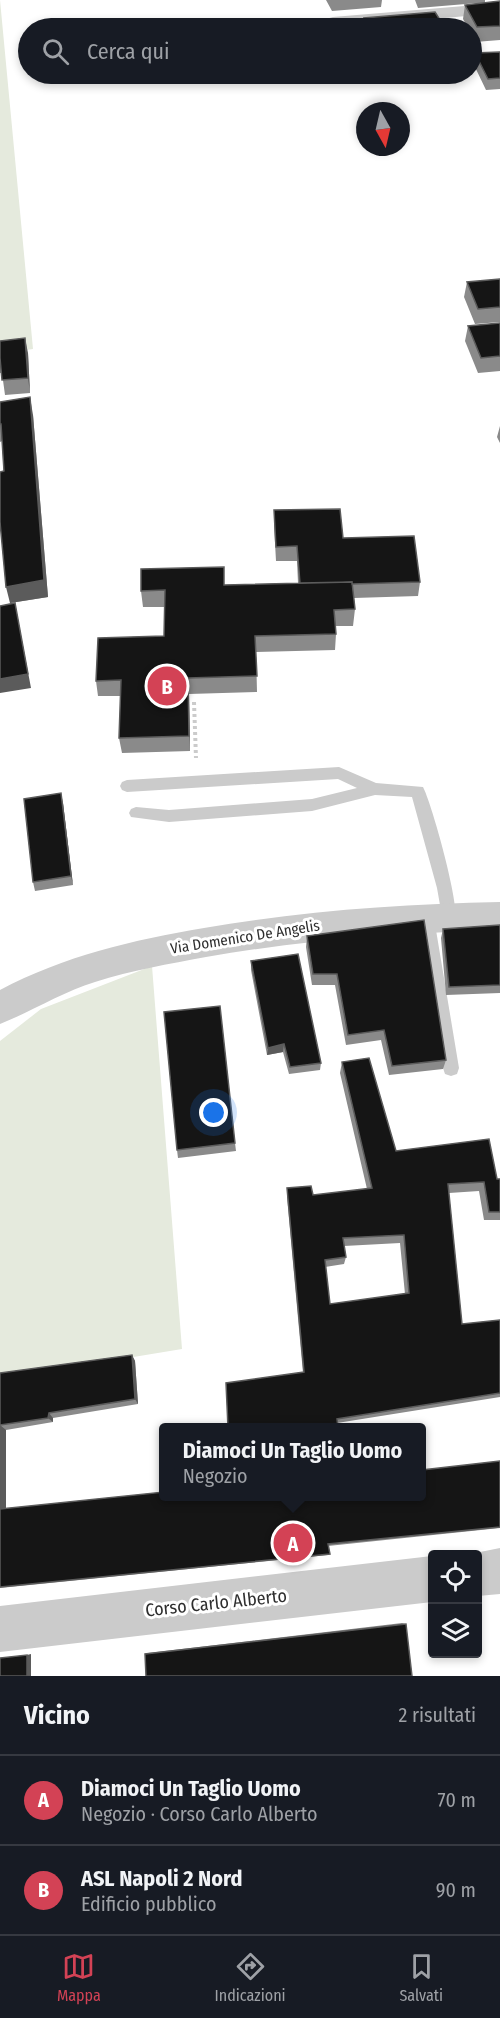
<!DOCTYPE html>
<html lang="it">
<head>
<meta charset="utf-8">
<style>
	:root { --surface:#171b24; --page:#242831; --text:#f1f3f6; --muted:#9ea1a6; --line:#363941; --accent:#d34255 }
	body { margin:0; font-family:"Fira Sans Condensed",sans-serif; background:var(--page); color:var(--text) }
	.controls { position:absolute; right:18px; bottom:18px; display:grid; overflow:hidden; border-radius:6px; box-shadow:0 3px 9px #0003 }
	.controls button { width:54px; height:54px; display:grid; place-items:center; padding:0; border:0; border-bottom:2px solid var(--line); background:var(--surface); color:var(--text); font:30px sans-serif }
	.compass { position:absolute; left:356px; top:102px; width:54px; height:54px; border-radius:50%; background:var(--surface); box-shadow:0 3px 9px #0003; rotate:172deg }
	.you { position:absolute; left:214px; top:1113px; width:21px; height:21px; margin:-15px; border:4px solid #fff; border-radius:50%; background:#1a73e8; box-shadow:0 0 0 9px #1a73e833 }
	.badge { display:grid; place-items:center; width:39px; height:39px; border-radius:50%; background:var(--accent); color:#fff; font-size:20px; font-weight:700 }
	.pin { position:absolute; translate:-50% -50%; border:3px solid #fff; box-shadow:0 2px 6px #0006 }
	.popup { position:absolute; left:159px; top:1423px; width:267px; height:78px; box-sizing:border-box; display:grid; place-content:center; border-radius:6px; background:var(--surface); filter:drop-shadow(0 2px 4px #0005); font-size:20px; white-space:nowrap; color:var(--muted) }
	.popup b { font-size:22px; color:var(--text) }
	.popup::after { content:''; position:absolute; left:50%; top:100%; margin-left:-12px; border:12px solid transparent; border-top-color:var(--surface) }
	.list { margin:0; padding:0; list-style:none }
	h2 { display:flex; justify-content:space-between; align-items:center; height:78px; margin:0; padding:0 24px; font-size:26px }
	h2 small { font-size:20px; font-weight:400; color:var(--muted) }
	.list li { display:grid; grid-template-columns:39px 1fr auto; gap:18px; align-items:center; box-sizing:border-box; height:90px; padding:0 24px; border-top:2px solid var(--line) }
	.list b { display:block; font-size:22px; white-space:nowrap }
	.list p { margin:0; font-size:20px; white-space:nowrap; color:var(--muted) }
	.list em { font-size:20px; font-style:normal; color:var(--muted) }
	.icon { flex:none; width:33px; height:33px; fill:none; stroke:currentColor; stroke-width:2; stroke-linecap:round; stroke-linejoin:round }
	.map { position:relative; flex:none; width:500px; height:1676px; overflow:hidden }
	.search { position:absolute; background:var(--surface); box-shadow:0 3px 9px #0003; left:18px; right:18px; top:18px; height:66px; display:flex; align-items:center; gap:15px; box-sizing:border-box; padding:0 21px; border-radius:33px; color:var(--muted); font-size:22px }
	.sheet { height:258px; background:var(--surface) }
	nav { display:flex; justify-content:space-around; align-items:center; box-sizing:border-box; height:84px; border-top:2px solid var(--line); background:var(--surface); font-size:16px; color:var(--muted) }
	nav a { display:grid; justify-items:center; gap:3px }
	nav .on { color:var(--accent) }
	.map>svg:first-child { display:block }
	.green { fill:#e5eadd }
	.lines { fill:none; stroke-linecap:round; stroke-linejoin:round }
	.path { stroke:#cbcbcb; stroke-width:4; stroke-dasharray:3 3; stroke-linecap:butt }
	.service { fill:#cbcbcb; fill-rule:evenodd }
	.minor { fill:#cbcbcb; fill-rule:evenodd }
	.tertiary { fill:#cbcbcb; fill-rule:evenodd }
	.wall { fill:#8a8a8a; fill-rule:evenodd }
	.shaded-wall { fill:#5b5b5b }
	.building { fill:#151515; stroke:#5b5b5b; stroke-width:1.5; fill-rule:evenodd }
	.labels { text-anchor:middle; stroke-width:6; stroke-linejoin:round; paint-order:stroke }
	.street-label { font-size:15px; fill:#2e2e2e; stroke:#fff }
	.near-street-label { font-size:18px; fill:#2e2e2e; stroke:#fff }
</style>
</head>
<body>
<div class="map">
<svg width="500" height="1676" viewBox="0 0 500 1676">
	<rect width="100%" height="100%" fill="#fff"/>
	<path class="green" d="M0,0l33,349 -33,5z
		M152,966l30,383 -182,30v-338l41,-32z"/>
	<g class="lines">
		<path class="path" d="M194,702l2,56"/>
		<path class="service" d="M339,767l37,16 47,4c9,17 38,121 32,135l-6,2 -6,-2 -6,-34 -25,-91 -37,-2 -63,16 -143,11 -38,-5 -2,-4 2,-4 5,-2 33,3 143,-11 45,-11 -19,-9 -211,13 -5,-2 -2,-4 2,-4 5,-2z
			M426,911l6,2 2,5 25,150 -2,6 -6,2 -6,-2 -2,-6 -25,-150 2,-5z"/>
		<path class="minor" d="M500,3v10l-167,15 -7,-1 -2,-4 2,-4 7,-2z
			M500,902v28c-99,3 -197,10 -294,27 -37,7 -74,13 -111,25 -33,10 -62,29 -95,42v-34c64,-34 133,-50 204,-62 98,-17 197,-24 296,-26z"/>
		<path class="tertiary" d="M500,1548v46l-22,2v-42h-8z
			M432,1556v46l-432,50v-46z"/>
	</g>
	<path class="wall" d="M326,0h56l-1,7 -49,4z
		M415,0h70v3l15,-2v39l-25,2 -4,-6v-8h-3l-5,-9 2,-14 13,-2 -60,5z
		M364,18l81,10h-82z
		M500,52v37l-14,1 -12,-25 1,-12z
		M500,279v43l-25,2 -11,-27 3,-15z
		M500,323v48l-22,2 -13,-32 3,-15z
		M0,341l28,12 2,40 -25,2 -3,-22h-2z
		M0,402l33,13 15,182 -38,6 -8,-162 -2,1z
		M500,426v17l-3,-6z
		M274,510l69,28 77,44 -2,14 -64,2 1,11 -2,17h-18l1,8 -1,16 -79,2 1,40 -68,2 1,57 -68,2 -3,-15 2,-42h-23l-2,-15 68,-45 1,-29h-22l-2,-16 83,-6 74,-2 -1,-22h-21l-2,-36z
		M63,803l10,82 -38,6 -2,-9z
		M500,925v68l-54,2 -5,-57 2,-9z
		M307,936l139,124 -3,9 -54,6 -8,-35 -35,5 -11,-60h-23l-6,-38z
		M251,961l70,102 -1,7 -31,4 -6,-22 -16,3 -16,-85z
		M342,1062l54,89 101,28h3v41h-16l-5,-29 -30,2 13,131 38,-4v77l-163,26 1,5h-110l75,-55 -16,-176v-9l26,7 54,-6 -27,-116zM400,1243l5,51 -75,10 -5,-37 19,-3 2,-7 -2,-11z
		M235,1143l1,8 -58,7 -1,-8z
		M132,1355l3,6 3,43 -85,14v4l-47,8v78l416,-11 78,-36v67l-172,18 2,8 -2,1 -328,33v-215z
		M402,1623l4,1 -261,30 3,-1z"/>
	<path class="shaded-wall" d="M25,338l3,15 2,40 -2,-15z
		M30,397l3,18 15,182 -38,6 -4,-16z
		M15,603l16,85 -31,5v-14z
		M188,678l1,16 1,57 -1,-15z
		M61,793l2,10 10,82 -2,-9z
		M284,1044l-1,8 -16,3 1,-7z
		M132,1355l3,6 3,43 -3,-5z
		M49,1413l4,5v4l-5,-4z
		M0,1425l6,5v81l-6,-2z
		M31,1654v22h-4v-21z"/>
	<path class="building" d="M500,1v25l-23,1 -12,-22z
		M435,12l10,16h-77l-4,-10z
		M500,52v26l-12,1 -13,-26z
		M500,279v28l-22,2 -11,-27z
		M500,323v33l-19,2 -13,-32z
		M25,338l3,40 -26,2 -2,-22v-17z
		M30,397l14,183 -38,7 -6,-65v-50l4,-1 -3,-47h-1v-22z
		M340,509l3,29 71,-2 6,46 -68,2v-2l-52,1 -3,-37 -21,1 -2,-37z
		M224,567v18l128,-3 3,27 -21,1 2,24 -81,2 2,40 -69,2 1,58 -70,2 2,-58 -25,1 2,-43 66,-2 1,-46 -24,1v-22z
		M15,603l13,71 -28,5v-73z
		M61,793l10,83 -38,6 -9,-83z
		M424,920l22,140 -54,6 -8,-36 -36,5 -11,-61h-24l-6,-38z
		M500,925v60l-51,2 -6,-58z
		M298,954l23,109 -31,4 -6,-23 -16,4 -17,-87z
		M220,1006l15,137 -58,7 -13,-138z
		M369,1058l27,93 93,-12 8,40h3v33h-11l-5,-30 -36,2 14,140 38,-4v73l-163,26 1,9h-67v-3l-43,3 -2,-45 78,-11 -17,-184 24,-2 2,9 59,-7 -30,-126zM404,1235l5,58 -79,11 -5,-44 21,-3 -3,-19z
		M132,1355l3,44 -86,14 -1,5 -48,7v-52z
		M500,1461v66l-172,17 2,10 -330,33v-114v36l164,-17v5h258v-27z
		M406,1624l6,52h-266l-1,-22z
		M27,1655v21h-27v-18z"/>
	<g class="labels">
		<g class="street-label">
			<text transform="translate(245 937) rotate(-9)" y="5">Via Domenico De Angelis</text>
		</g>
		<g class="near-street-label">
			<text transform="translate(216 1603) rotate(-6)" y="6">Corso Carlo Alberto</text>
		</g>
	</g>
</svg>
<div class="controls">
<button><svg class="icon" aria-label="locate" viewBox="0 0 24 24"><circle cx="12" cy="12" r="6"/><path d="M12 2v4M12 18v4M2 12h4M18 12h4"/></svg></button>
<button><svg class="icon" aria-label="layers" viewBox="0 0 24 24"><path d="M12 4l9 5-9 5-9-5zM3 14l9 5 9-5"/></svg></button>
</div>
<svg class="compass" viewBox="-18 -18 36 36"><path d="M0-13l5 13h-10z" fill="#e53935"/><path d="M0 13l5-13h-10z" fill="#9ea1a6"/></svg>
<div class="you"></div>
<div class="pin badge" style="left:293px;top:1543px">A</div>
<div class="popup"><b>Diamoci Un Taglio Uomo</b>Negozio</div>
<div class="pin badge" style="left:167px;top:686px">B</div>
<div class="search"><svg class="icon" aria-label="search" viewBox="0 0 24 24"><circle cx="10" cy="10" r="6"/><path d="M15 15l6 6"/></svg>Cerca qui</div>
</div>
<section class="sheet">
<h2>Vicino<small>2 risultati</small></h2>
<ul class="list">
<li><span class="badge">A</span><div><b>Diamoci Un Taglio Uomo</b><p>Negozio · Corso Carlo Alberto</p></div><em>70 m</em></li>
<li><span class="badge">B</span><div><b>ASL Napoli 2 Nord</b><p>Edificio pubblico</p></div><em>90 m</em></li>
</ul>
</section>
<nav>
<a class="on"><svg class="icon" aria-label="map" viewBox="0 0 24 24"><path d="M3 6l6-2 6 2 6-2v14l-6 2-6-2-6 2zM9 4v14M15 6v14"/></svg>Mappa</a>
<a><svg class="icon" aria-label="directions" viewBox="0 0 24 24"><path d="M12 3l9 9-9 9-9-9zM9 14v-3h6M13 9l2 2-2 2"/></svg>Indicazioni</a>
<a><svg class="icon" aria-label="saved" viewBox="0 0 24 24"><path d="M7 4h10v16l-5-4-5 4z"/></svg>Salvati</a>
</nav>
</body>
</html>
